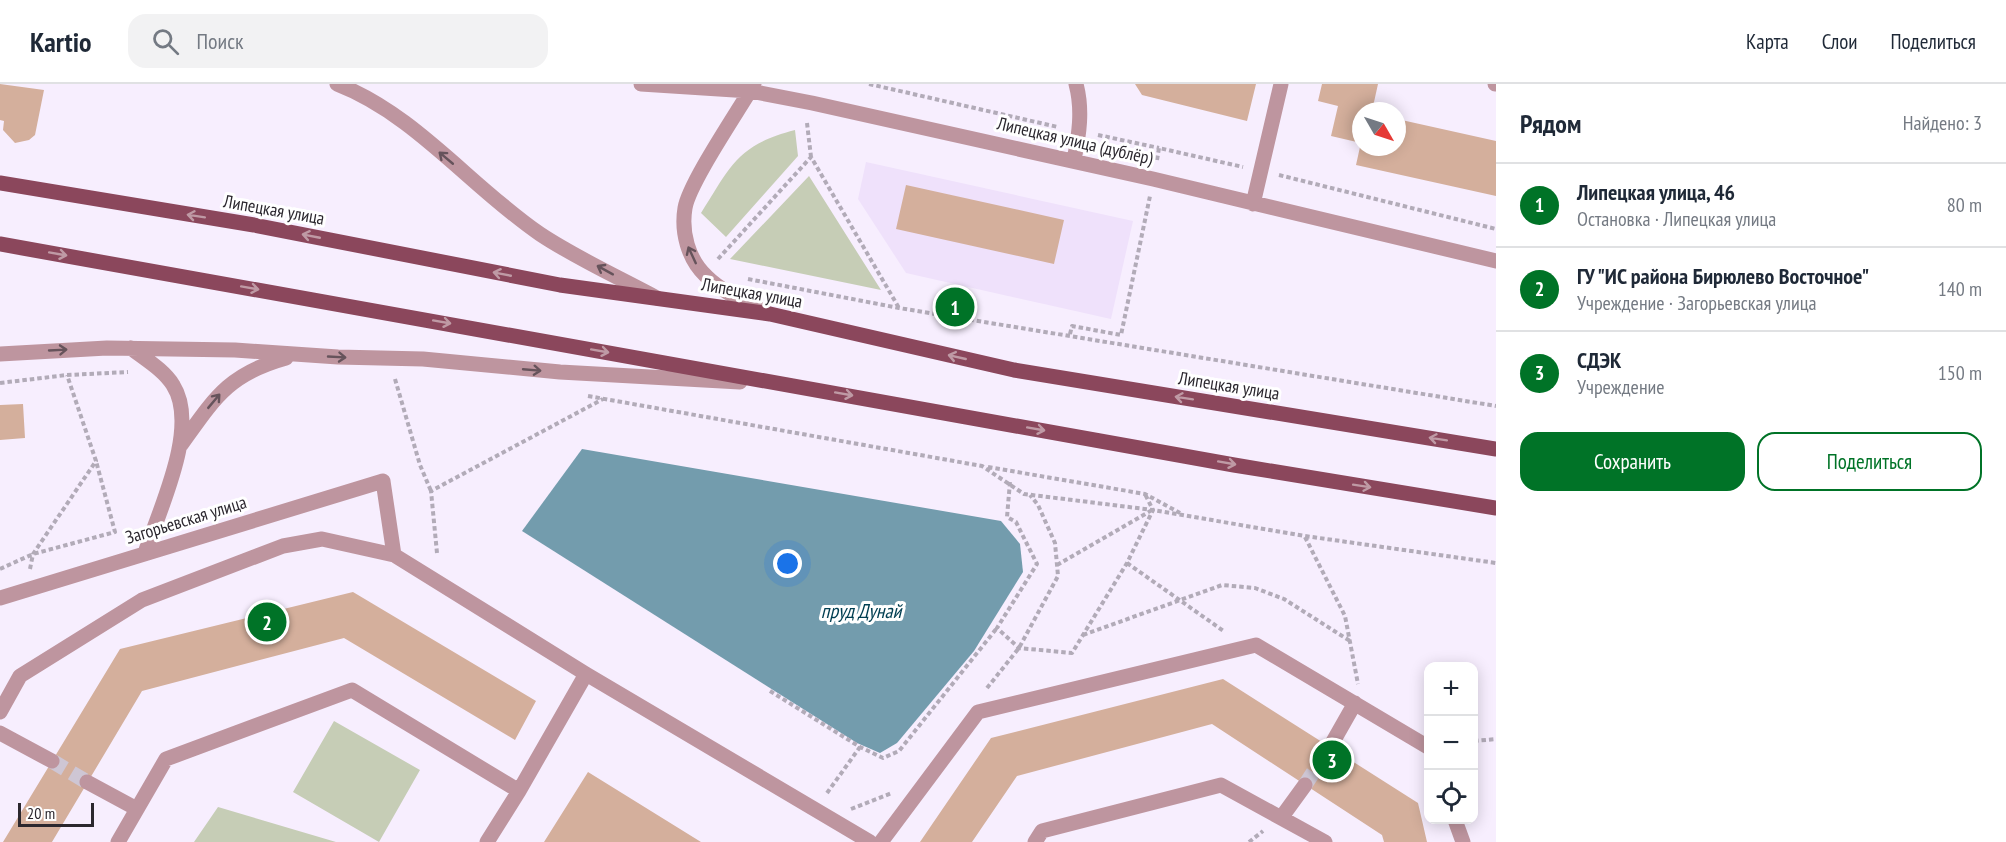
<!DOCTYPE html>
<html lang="ru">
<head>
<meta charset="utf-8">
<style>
	:root { --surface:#fff; --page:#f2f2f3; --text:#1f2937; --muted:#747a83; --line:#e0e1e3; --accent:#007327 }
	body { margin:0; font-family:"PT Sans Narrow",sans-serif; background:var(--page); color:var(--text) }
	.controls { position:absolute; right:18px; bottom:18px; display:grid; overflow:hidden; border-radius:12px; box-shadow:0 3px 15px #0003 }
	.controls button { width:54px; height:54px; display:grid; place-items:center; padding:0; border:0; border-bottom:2px solid var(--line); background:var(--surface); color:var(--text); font:30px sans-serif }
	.compass { position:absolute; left:1352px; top:18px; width:54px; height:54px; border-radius:50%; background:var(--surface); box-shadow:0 3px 15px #0003; rotate:129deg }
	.scale { position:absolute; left:18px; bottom:15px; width:76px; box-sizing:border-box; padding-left:6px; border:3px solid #2b272e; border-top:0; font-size:16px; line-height:21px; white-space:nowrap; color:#2b272e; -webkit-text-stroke:4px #fff; paint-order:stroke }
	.you { position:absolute; left:788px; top:480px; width:21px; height:21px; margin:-15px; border:4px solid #fff; border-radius:50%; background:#1a73e8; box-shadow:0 0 0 9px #1a73e833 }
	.badge { display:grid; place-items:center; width:39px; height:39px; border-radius:50%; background:var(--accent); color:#fff; font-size:20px; font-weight:700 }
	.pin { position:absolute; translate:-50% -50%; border:3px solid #fff; box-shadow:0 2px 6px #0006 }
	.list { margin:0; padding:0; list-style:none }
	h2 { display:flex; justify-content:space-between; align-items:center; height:78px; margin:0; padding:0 24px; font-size:26px }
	h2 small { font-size:20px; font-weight:400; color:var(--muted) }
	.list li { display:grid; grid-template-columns:39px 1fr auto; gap:18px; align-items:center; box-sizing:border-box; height:84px; padding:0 24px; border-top:2px solid var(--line) }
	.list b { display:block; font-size:22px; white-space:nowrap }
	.list p { margin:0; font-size:20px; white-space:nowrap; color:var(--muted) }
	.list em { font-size:20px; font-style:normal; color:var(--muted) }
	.actions { display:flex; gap:12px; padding:18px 24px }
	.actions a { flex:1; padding:14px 0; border:2px solid var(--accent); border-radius:18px; text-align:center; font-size:21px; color:var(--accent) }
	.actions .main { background:var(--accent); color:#fff }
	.icon { flex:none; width:33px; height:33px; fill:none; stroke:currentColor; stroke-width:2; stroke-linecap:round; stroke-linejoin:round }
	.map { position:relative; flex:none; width:1496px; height:758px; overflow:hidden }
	header { display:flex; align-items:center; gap:36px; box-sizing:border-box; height:84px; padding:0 30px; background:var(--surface); border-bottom:2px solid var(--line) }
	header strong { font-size:28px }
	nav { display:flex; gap:33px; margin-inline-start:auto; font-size:21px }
	.search { width:420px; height:54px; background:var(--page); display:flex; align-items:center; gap:15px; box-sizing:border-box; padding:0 21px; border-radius:18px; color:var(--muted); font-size:22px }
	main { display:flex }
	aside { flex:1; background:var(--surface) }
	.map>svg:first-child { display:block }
	.built { fill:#efe1fb }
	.green { fill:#c6cdb6 }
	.water { fill:#739cad }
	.building { fill:#d4af9c }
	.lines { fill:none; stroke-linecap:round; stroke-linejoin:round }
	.minor-tunnel { stroke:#cec6d4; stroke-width:15; stroke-dasharray:15 8; stroke-linecap:butt }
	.path { stroke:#b2abb8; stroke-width:4; stroke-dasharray:4.5 3; stroke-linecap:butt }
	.minor { stroke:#be959f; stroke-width:15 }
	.major { stroke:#8b475c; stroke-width:15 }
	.oneway { stroke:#66535b }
	.oneway2 { stroke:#bf9aa5 }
	.labels { text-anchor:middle; stroke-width:6; stroke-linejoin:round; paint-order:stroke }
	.street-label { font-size:18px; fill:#2b272e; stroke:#fff }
	.water-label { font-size:20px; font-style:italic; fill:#003e51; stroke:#fff }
</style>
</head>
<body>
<header>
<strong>Kartio</strong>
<div class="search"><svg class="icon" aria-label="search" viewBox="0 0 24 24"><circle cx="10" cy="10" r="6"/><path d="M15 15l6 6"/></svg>Поиск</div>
<nav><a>Карта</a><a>Слои</a><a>Поделиться</a></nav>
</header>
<main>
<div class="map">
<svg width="1496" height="758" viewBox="0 0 1496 758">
	<rect width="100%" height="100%" fill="#f7eefe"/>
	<path class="built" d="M866,78l267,59 -22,98 -205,-46 -48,-74z"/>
	<path class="green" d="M795,46l3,26 -72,81 -25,-24c30,-47 36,-68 94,-83z
		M809,92l72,114 -151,-31z
		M334,637l86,49 -41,72 -86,-50z
		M218,723l118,35h-142z"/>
	<path class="water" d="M582,365l419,72 19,23 3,28 -49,79 -77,92 -17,10 -23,-10 -335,-212z"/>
	<path class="building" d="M0,0l44,6 -9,45 -6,5 -14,3 -12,-13 1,-9 -4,-1z
		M1135,0h121l-9,37 -105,-26z
		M1322,0h56l-6,27h-11v32l-30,-7 7,-30 -20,-5z
		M1397,35l99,22v55l-140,-31 4,-18h37z
		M906,101l158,35 -10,44 -158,-35z
		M23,320l2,34 -25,2v-35z
		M353,508l183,109 -21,39 -171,-102 -202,53 -90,151h-49l117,-193z
		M1223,595l195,124 9,39h-43l-2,-7 -170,-111 -195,52 -45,66h-52l71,-104z
		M588,688l113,70h-157z"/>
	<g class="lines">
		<path class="minor-tunnel" d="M52,677l35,21
			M1305,701l25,-38"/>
		<path class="path" d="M869,0l189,43
			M807,39l4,34
			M1098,51l61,13
			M1157,76l2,-12 84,19
			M1279,91l217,54
			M718,175l93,-102 88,151
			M748,195l151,29 597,98
			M1070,250l2,-8 49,9 29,-139
			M395,295l25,86 11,26
			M0,299l67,-8 61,-3
			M588,312l394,70 42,28 129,16 152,26 191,27
			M988,383l157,27 35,19
			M1010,398l-3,35 9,5 21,42 -40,64 22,20 53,5 55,-90 26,-53 -8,-16
			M1305,453l40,79 13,68
			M437,469l-6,-62 172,-92
			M1127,479l98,69
			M1057,481l95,-55
			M0,485l33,-15 82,-22 -19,-71
			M30,485l3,-15 63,-93 -29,-86
			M1083,551l139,-50 33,3 29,11 66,42
			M987,604l32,-40 39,-72 -3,-33 -17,-38 -8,-10
			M770,607l90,56 23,11 16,-7 98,-123
			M1474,657l22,-2
			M827,709l33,-46
			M851,725l41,-16
			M1249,758l14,-11"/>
		<path class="minor" d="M337,0c78,30 134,103 203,150 36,24 78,43 117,64
			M641,0l109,7 62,12 341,76 343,82
			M754,0c-15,26 -65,99 -69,124 -4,24 3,51 21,68 16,16 38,25 58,35
			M1495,0h1
			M1074,76c5,-25 9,-50 2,-76
			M1253,120l28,-120
			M131,264c14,11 33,22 42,37 27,42 -14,125 -28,168
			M0,270l107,-6 128,2 103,7 85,2 137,13 180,10
			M181,361c33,-46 47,-71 105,-87
			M0,514l383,-117 11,74 192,119 284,168
			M0,628l20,-36 122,-76 141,-54 39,-7 72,16
			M0,649l52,28
			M1330,663l25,-44
			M87,698l50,27
			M1281,734l24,-33
			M1455,736l8,22
			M118,758l48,-83 186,-69 167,101 67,-117
			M487,758l32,-51
			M881,758l97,-130 278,-67 172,102
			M1035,758l7,-11 179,-46 104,57"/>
		<path class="major" d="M0,99l254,42 306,60 210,29 244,56 482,79
			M0,160l1234,221 262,43"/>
	</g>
	<defs><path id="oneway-shaft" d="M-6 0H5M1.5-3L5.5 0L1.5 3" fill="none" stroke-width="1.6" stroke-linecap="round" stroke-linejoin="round" transform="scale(1.5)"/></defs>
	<g class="oneway">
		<use href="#oneway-shaft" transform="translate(446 74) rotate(-140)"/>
		<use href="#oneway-shaft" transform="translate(692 171) rotate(-115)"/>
		<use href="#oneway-shaft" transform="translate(605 186) rotate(-151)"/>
		<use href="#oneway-shaft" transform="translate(58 266) rotate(-3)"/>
		<use href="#oneway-shaft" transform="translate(337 273) rotate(3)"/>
		<use href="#oneway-shaft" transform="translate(532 286) rotate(5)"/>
		<use href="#oneway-shaft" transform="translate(214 317) rotate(-50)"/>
	</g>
	<g class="oneway2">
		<use href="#oneway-shaft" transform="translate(196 132) rotate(-171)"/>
		<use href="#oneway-shaft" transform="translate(311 152) rotate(-169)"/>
		<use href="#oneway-shaft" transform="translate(58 170) rotate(10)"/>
		<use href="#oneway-shaft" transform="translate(502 190) rotate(-169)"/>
		<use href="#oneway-shaft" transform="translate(250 204) rotate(10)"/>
		<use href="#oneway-shaft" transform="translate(442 238) rotate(10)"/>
		<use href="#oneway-shaft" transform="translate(600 267) rotate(10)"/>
		<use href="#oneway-shaft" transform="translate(957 273) rotate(-167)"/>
		<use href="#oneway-shaft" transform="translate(844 310) rotate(10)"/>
		<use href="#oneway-shaft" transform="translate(1184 314) rotate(-171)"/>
		<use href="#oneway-shaft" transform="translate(1036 345) rotate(10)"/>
		<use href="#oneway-shaft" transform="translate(1438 355) rotate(-171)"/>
		<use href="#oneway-shaft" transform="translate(1227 379) rotate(10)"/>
		<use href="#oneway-shaft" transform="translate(1362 402) rotate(9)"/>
	</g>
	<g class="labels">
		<g class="street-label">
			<text transform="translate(1075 57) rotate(13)" y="6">Липецкая улица (дублёр)</text>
			<text transform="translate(274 126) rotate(10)" y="6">Липецкая улица</text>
			<text transform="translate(752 209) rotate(10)" y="6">Липецкая улица</text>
			<text transform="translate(1229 302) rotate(9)" y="6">Липецкая улица</text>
			<text transform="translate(186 436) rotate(-17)" y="6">Загорьевская улица</text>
		</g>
		<g class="water-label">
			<text x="861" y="534">пруд Дунай</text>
		</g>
	</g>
</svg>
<div class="controls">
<button>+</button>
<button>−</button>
<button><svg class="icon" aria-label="locate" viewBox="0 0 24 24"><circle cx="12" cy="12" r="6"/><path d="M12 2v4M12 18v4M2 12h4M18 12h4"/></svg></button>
</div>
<svg class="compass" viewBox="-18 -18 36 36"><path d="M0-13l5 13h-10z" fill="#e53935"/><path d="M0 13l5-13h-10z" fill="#747a83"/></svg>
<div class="scale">20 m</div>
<div class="you"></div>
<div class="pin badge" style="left:955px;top:223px">1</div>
<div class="pin badge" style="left:267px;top:538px">2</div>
<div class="pin badge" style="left:1332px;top:676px">3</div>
</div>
<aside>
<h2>Рядом<small>Найдено: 3</small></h2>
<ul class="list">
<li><span class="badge">1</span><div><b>Липецкая улица, 46</b><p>Остановка · Липецкая улица</p></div><em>80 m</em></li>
<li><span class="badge">2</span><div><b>ГУ &quot;ИС района Бирюлево Восточное&quot;</b><p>Учреждение · Загорьевская улица</p></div><em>140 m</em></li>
<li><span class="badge">3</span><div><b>СДЭК</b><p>Учреждение</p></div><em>150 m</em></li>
</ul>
<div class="actions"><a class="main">Сохранить</a><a>Поделиться</a></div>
</aside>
</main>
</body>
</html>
